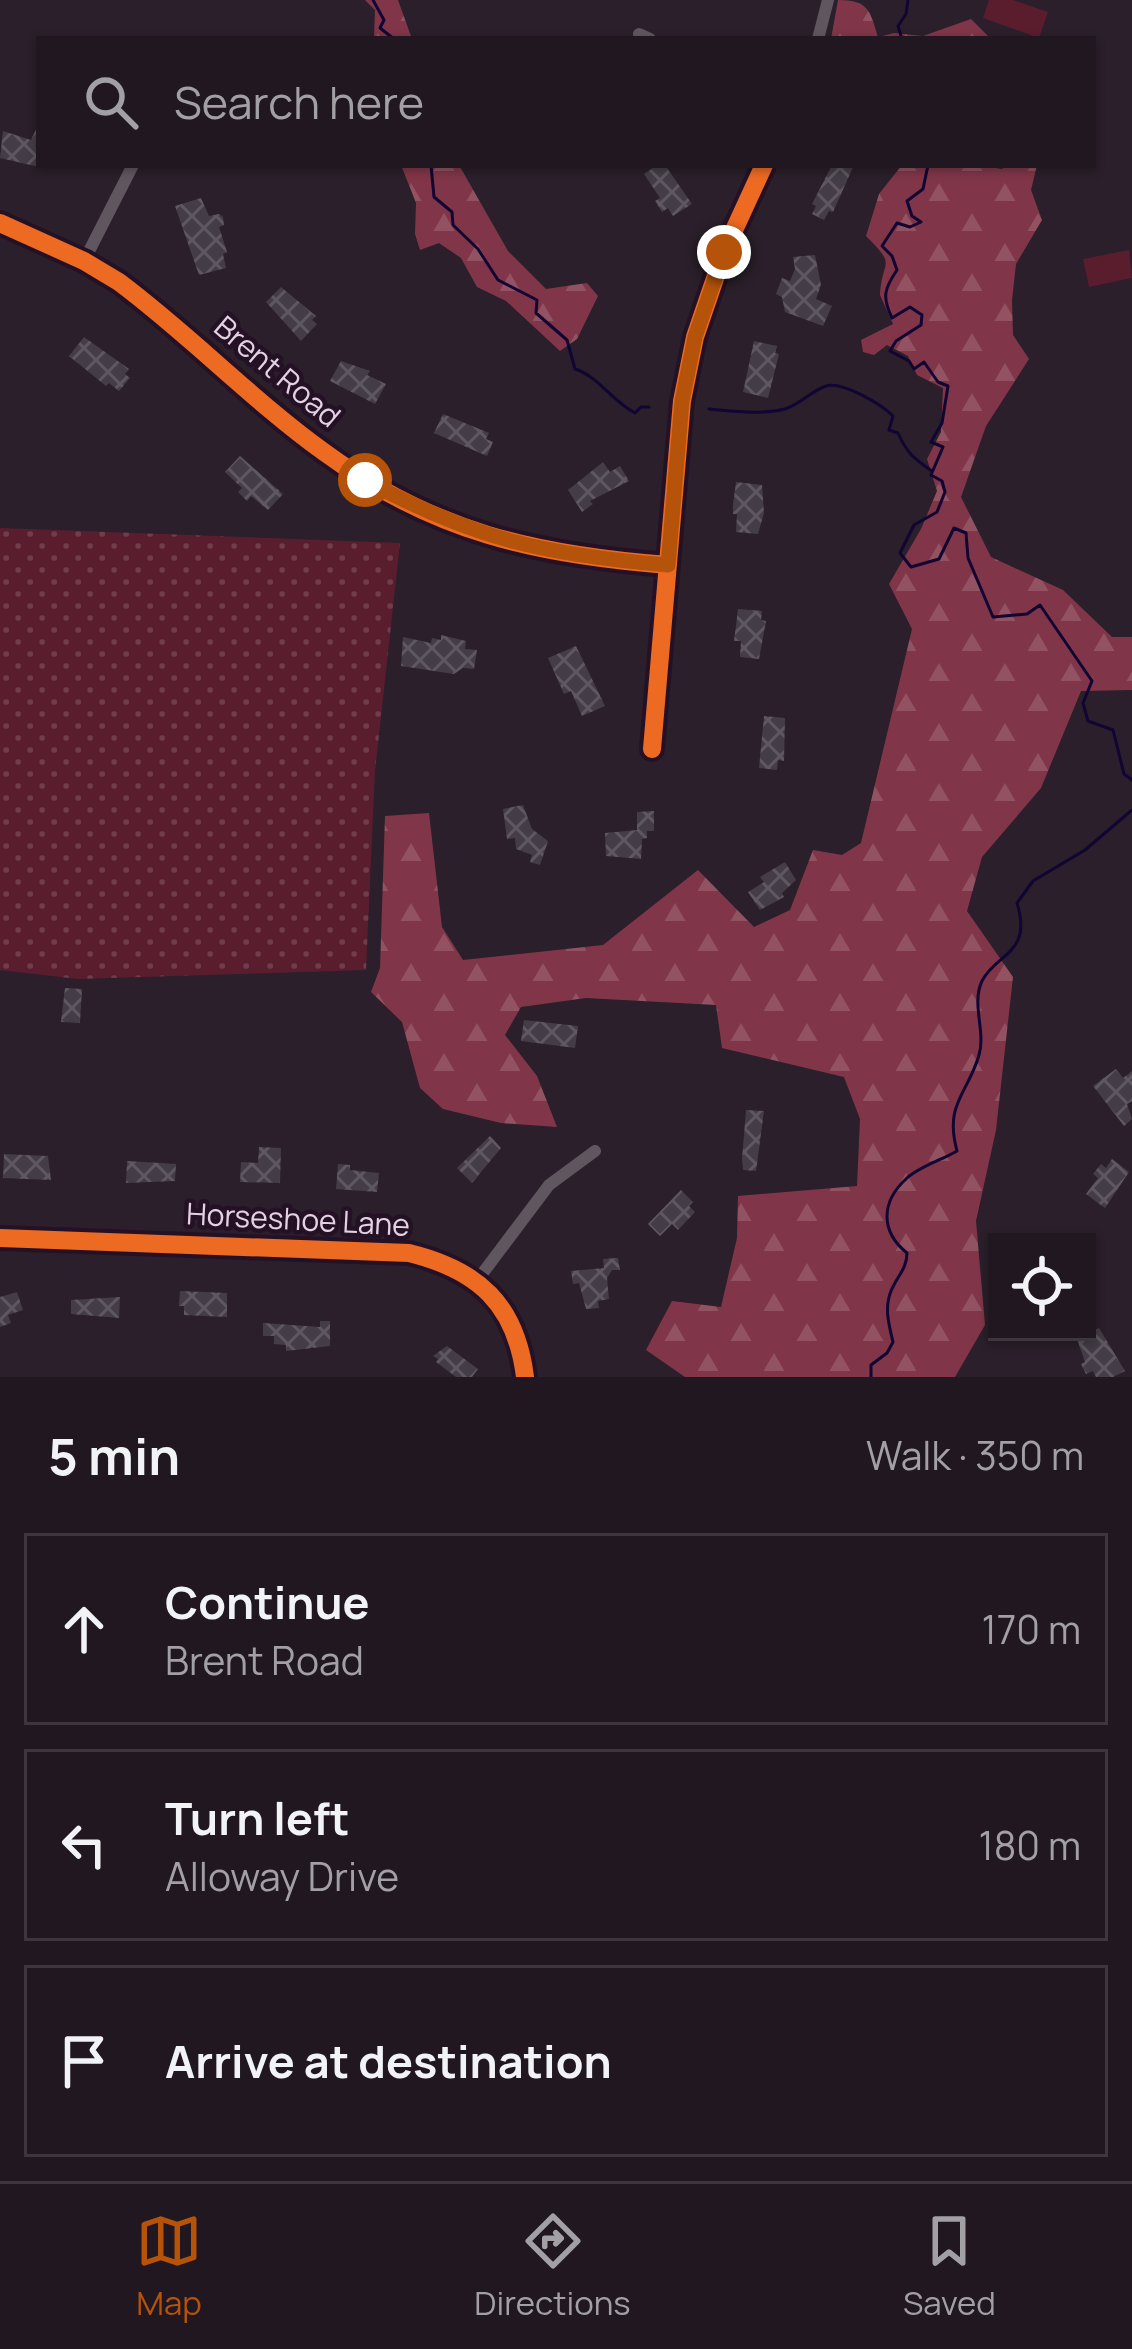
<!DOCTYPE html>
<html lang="en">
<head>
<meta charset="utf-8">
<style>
	:root { --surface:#201720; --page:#282029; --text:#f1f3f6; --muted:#a29fa5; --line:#3d363e; --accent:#b45309 }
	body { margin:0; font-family:Manrope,sans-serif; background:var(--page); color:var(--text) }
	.controls { position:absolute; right:36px; bottom:36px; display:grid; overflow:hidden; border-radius:0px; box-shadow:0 3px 9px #0004 }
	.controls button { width:108px; height:108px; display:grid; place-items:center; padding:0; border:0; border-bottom:3px solid var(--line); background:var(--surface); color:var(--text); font:60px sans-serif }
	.stop { position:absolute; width:36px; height:36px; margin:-27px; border:9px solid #b45309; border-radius:50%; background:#fff }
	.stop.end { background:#b45309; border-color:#fff; box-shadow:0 3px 12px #0008 }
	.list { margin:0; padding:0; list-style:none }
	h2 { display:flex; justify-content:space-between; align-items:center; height:156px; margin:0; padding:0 48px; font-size:51px }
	h2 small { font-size:39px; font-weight:400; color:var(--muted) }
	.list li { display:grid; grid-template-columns:78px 1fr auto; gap:36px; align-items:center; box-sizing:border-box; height:192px; margin:0 24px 24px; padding:0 24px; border:3px solid var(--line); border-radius:0px }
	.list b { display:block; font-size:45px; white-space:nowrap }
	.list p { margin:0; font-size:39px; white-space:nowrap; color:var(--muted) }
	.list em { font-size:39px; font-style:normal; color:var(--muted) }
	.icon { flex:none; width:66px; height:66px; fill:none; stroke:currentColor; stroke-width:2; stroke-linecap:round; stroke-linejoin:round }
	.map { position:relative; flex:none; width:1132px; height:1377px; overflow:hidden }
	.search { position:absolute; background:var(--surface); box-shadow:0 3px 9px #0004; left:36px; right:36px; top:36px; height:132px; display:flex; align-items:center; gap:30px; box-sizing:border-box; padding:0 42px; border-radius:0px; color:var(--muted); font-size:45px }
	.sheet { height:804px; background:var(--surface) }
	nav { display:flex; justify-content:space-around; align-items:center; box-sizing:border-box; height:168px; border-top:3px solid var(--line); background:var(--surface); font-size:33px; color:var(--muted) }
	nav a { display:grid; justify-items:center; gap:6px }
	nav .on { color:var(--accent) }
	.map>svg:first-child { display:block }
	.grass { fill:url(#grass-dots) }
	.forest { fill:url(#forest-firs) }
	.pitch { fill:#5a1d2e }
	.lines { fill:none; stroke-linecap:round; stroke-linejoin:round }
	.stream { stroke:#110533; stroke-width:3 }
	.building { fill:url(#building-cross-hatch) }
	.street { stroke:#605660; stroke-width:12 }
	.cycleway-casing { stroke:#251125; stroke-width:26 }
	.cycleway { stroke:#ed6a23; stroke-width:18 }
	.route { stroke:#b45309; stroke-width:15 }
	.labels { text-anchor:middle; stroke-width:9; stroke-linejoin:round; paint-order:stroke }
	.street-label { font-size:30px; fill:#e1d3e1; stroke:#251125 }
</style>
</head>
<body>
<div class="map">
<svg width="1132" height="1377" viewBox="0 0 1132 1377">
	<defs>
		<pattern id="grass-dots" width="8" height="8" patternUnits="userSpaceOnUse" patternTransform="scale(3)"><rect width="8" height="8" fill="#5a1d2e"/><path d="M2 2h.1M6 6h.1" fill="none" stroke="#713d4c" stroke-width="1.8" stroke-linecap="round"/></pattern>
		<pattern id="forest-firs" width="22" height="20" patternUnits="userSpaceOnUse" patternTransform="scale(3)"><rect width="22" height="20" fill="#803648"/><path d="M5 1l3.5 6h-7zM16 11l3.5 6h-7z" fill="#925262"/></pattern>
		<pattern id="building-cross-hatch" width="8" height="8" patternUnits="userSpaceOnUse" patternTransform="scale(3)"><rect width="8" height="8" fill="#443d47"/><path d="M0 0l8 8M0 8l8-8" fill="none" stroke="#5f5861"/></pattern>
	</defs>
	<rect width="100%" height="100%" fill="#2a1f2a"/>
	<path class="grass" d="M0,528l400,15 -25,228 -9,199 -288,9 -78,-9z"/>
	<path class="forest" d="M365,0h33l14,39h-38l1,-29z
		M838,0c31,0 32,11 40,37l16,-4 29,3 48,-17 20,20h-160z
		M401,165h58l49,86 38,38 41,-6 11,13 -21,43 -17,12 -54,-50 -29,-14 -16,-29 -22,-15 -19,7 -5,-16 1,-31z
		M902,165h76l24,4 5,-4h30l-6,25 11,30 -26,44 -4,36 1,35 16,24 -43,67 -25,71 30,60 72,33 49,47h20v53l-51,1 -40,97 -59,69 -15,54 46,66 -17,153 -20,91 9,104 -30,52h-270l-39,-27 26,-49 49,6 16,-69 1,-42 119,-10 3,-67 -16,-42 -122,-29 -6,-43 -130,-7 -65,9 -16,28 32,41 20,51 -56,-4 -58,-14 -23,-21 -18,-66 -31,-30 9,-24 5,-152 44,-3 13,114 21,33 140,-15 95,-75 56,57 36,-17 23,-60 29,5 19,-12 51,-214 -23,-45 32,-55 16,-38 -10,-32 14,-27 2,-44 -26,-13 -9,-19 -21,-11 -13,10 -11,-3 -2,-12 32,-16 -13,-29c2,-37 18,-27 -14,-59l13,-42z"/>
	<path class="pitch" d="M989,0h24l35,12 -9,26 -56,-20z
		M1129,250l3,28 -43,9 -6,-28z"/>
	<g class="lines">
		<path class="stream" d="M373,0l11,20 -4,8 14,11
			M902,39l-4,-13 8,-12 2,-14
			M431,165l3,32 18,15 1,13 25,24 20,31 39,20 -1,13 31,27 8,29c23,7 38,33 60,44l6,-6h8
			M928,165l-5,24 -16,12 5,15 9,6 -11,5 -13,-4 -15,23 10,10 5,14c-13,19 -15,27 -5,48l18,-11 12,8 -1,10 -25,16 -6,10 19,10 5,8 10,-7 14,20 10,4 -6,37 -11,19 12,5 -12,28 11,6 3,11 -8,20 -23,13 -14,28 11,14 28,-8 15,-31 12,5 2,25 25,59 34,-3 13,-9 52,76 -9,22 5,18 25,9 11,44 8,6
			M709,409c24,2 52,6 76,0 16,-5 26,-18 41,-23 16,-5 55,18 67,30l-4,14 9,3c9,20 16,26 34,38
			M871,1377v-12l16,-12 6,-11c-4,-17 -9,-34 -2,-51 6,-15 16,-22 16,-38 -26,-21 -27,-50 -1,-74 12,-12 36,-19 51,-28 -13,-48 11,-57 22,-96 7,-24 -8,-51 3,-74 14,-28 51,-27 35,-78l16,-22 52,-31 47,-40"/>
	</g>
	<path class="building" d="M39,123v44l-39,-9 3,-27 28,9z
		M657,165h8l27,39 -19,12 -5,-8 -6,4 -7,-11 5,-3 -16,-24z
		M832,165h22l-21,47 -4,-1 -5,9 -12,-6 4,-8 -4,-2z
		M201,198l8,18 10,-2 4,3 1,8 -5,2 8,25 -4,2 3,14 -27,7 -24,-69z
		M815,255l6,30 -5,14 16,7 -9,20 -38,-14 -3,-15 -6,-3 6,-16 8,3 5,-12 -2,-12z
		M281,287l35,29 -4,4 5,4 -16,17 -35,-39z
		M84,337l45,32 -4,5 5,4 -11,13 -10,-8 -3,3 -37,-30z
		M754,341l23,5 -2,7 4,1 -11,44 -25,-6z
		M341,361l29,10 -3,4 19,9 -11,20 -45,-23z
		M443,414l46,19 -3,6 7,3 -6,14 -53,-23z
		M240,456l43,38 -15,16 -17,-14 -4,5 -9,-9 4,-4 -17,-16z
		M603,462l7,10 10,-6 9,15 -39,20 3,3 -11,8 -14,-22z
		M736,482l26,3 2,28 -6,21 -22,-2 1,-18h-4v-9z
		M738,609l24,2 -1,9 5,1 -7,38 -19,-2 1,-16h-7z
		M441,635l25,6 -1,8 12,1 -3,19 -11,-1 -9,6 -53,-8 2,-29 28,6 1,-5 9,2z
		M576,646l29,60 -23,10 -11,-25 -7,3 -16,-36z
		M764,716l21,2 -1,43 -6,-1 -1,10 -18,-2z
		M523,805l9,24 16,12 -8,24 -10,-3 2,-7 -16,-6 -1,-11 -8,1 -4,-30z
		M654,811v20h-7v7l-5,1 -1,20 -35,-3 -1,-23 32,-3v-18z
		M785,862l11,18 -14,13 2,4 -24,13 -12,-18 16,-10 -4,-5z
		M65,988l17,1 -2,34 -19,-1z
		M524,1020l54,6 -3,22 -54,-7z
		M1116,1069l7,9 9,-7v30l-5,3 5,15 -8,7 -31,-40z
		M746,1110l18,1 -8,60 -13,-1 -1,-11z
		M490,1136l11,12 -29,35 -15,-15z
		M259,1147l22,1 -1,35 -40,-1 1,-20 17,1z
		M4,1154l44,2 3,24 -48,-2z
		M1112,1159l17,13 -24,36 -19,-14 12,-16 -5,-4 8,-10 5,4z
		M127,1161l49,3 -1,17 -49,2z
		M338,1164l12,1v5l29,3 -2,19 -41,-3z
		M681,1190l12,12 -4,4 6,6 -17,18 -6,-6 -12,12 -12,-12z
		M618,1258l2,12h-8l-5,8 2,21 -11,2 1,7 -13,1 -7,-26 -6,1 -2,-13 33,-3 -1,-9z
		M180,1291l47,2v24l-43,-2v-9h-5z
		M17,1292l6,18 -15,5 3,8 -11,4v-30z
		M120,1297l-1,21 -48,-4v-14z
		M320,1321h10v25l-44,5v-6l-12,-1v-8h-11v-13l57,4z
		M1099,1328l26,43 -12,6h-17l-3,-6 -7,3 -5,-10 4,-2 -8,-23z
		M447,1346l31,23 -6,8h-16l-20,-15 2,-3 -5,-3z"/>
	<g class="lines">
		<path class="street" d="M639,34l11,5
			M818,39l10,-39
			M0,223l84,38 35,21c71,53 133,118 205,170 109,80 212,103 344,113
			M84,261l49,-96
			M652,749l30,-348 13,-64 29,-85 40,-87
			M0,1238l409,15c69,17 107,51 116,124
			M476,1282l73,-97 46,-34"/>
		<g class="cycleway-casing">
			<path id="cycleway" d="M0,223l84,38 35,21c71,53 133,118 205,170 109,80 212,103 344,113
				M652,749l30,-348 13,-64 29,-85 40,-87
				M0,1238l409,15c69,17 107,51 116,124"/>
		</g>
		<use href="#cycleway" class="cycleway"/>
	</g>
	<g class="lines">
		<path class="route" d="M365,480c108,59 181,75 303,85l14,-164 13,-64 29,-85"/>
	</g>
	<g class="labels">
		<g class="street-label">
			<text transform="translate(277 372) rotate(40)" y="10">Brent Road</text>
			<text transform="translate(298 1220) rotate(3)" y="10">Horseshoe Lane</text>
		</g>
	</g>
</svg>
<div class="controls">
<button><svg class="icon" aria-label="locate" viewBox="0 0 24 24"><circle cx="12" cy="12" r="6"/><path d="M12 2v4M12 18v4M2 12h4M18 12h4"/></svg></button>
</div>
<div class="stop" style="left:365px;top:480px"></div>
<div class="stop end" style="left:724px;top:252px"></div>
<div class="search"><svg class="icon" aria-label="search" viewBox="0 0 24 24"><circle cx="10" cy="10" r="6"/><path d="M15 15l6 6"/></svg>Search here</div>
</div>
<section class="sheet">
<h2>5 min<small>Walk · 350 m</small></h2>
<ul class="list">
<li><svg class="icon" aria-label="ahead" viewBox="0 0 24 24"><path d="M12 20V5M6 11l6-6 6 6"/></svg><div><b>Continue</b><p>Brent Road</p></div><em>170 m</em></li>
<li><svg class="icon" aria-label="left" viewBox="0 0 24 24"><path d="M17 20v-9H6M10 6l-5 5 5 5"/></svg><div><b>Turn left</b><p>Alloway Drive</p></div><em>180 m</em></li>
<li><svg class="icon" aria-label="arrive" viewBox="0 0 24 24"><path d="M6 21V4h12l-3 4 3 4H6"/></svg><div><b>Arrive at destination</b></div></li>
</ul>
</section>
<nav>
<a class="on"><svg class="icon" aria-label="map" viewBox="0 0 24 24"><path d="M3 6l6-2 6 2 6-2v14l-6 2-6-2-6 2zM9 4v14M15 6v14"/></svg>Map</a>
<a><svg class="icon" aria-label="directions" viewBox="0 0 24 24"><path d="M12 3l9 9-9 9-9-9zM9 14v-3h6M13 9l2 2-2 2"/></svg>Directions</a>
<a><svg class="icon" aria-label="saved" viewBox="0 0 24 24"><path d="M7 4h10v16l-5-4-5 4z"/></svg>Saved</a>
</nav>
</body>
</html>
